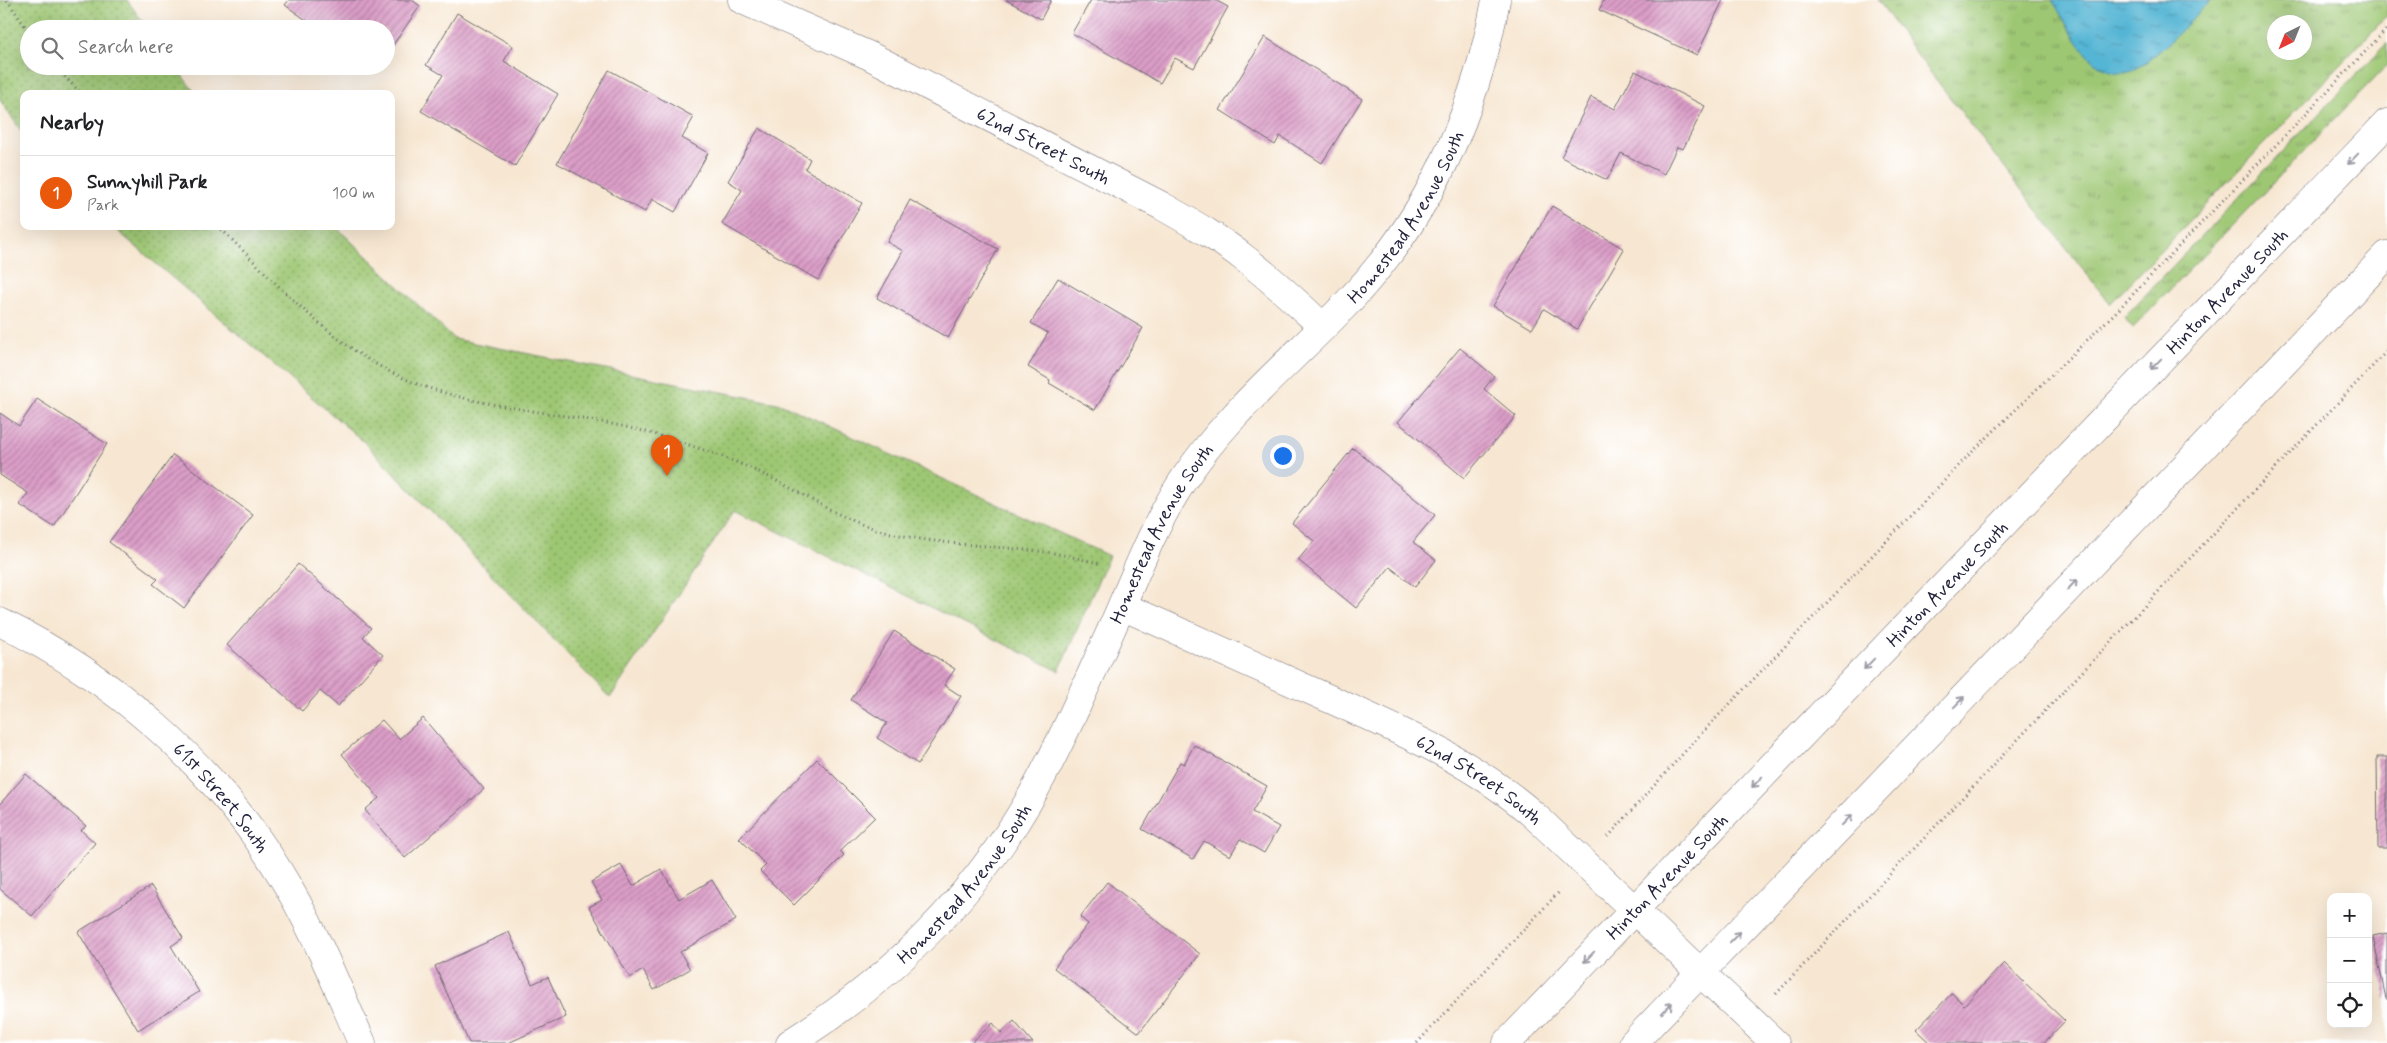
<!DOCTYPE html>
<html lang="en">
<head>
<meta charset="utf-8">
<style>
	:root { --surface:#fff; --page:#f6f6f6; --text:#202124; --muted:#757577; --line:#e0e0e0; --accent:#ea580c }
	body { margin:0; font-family:Mynerve,sans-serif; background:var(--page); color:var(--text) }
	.controls { position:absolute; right:15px; bottom:15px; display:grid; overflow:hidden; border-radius:10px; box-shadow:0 5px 20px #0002 }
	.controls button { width:45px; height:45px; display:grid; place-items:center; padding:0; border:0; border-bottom:1px solid var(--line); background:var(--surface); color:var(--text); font:25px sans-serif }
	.compass { position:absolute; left:2267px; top:15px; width:45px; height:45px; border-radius:50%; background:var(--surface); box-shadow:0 5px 20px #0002; rotate:223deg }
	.you { position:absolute; left:1282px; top:455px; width:18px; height:18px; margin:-12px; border:4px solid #fff; border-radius:50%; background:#1a73e8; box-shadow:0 0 0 8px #1a73e833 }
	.badge { display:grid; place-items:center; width:32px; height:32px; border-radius:50%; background:var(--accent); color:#fff; font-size:16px; font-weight:700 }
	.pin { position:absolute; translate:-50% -41px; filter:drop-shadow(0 1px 2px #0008) }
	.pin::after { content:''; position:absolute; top:26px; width:18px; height:15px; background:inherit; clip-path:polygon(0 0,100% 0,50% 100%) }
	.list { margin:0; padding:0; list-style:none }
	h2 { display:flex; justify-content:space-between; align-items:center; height:65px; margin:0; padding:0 20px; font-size:21px }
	h2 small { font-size:16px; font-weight:400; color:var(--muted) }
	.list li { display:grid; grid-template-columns:32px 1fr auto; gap:15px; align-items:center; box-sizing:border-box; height:75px; padding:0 20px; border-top:1px solid var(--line) }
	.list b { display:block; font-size:19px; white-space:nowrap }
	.list p { margin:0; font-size:16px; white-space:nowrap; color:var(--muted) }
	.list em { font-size:16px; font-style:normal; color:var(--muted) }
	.icon { flex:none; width:28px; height:28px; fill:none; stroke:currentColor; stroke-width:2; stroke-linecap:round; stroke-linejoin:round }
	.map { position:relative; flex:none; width:2387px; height:1043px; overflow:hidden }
	.search { position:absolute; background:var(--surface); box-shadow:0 5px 20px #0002; left:20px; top:20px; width:375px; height:55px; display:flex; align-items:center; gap:12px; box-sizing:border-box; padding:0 18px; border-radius:28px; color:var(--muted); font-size:19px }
	.panel { position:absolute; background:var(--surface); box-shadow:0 5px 20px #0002; left:20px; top:90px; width:375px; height:140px; border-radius:10px }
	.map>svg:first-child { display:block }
	.grass { fill:url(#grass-tufts); stroke:#607457; fill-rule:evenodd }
	.park { fill:url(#park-dots); stroke:#607457 }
	.water { fill:url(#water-ripples); stroke:#3c6c88 }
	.building { fill:url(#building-hatch) }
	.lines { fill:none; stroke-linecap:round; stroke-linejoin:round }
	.minor-casing { stroke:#6d6770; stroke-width:29 }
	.major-casing { stroke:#6d6770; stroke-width:29 }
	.path { stroke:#6d6770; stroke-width:3; stroke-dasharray:1 4; stroke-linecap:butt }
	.minor { stroke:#fff; stroke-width:28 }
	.major { stroke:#fff; stroke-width:28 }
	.oneway { stroke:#9c9ca7 }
	.labels { text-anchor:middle; stroke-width:4.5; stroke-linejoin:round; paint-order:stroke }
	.street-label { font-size:19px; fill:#22223b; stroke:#fff }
</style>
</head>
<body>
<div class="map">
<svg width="2387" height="1043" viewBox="0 0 2387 1043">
	<defs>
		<pattern id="grass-tufts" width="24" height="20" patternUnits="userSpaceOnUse" patternTransform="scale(1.25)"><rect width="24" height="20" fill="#9ec773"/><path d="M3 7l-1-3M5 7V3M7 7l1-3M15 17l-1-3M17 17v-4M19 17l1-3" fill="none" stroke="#80a160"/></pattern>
		<pattern id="park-dots" width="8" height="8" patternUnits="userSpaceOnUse" patternTransform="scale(1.25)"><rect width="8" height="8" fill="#9ec773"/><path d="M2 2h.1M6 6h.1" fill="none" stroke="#80a160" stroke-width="1.8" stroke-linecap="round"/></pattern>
		<pattern id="water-ripples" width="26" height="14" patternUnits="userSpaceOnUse" patternTransform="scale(1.25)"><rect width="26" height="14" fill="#55b5d4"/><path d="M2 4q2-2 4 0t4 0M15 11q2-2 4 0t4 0" fill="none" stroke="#4693ad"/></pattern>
		<pattern id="building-hatch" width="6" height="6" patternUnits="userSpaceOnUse" patternTransform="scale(1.25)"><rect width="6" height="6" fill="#dc9ec8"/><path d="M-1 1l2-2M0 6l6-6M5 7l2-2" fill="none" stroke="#b280a4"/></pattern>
	</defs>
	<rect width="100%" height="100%" fill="#fff"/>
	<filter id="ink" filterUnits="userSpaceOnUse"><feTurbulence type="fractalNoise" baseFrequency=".02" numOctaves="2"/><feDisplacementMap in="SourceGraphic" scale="10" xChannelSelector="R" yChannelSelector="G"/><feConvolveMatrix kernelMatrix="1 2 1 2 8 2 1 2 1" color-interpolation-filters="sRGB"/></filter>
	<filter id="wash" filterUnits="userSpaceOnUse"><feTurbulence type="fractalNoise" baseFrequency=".0096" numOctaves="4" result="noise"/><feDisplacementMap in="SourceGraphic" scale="20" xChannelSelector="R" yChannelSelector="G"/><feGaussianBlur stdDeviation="1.12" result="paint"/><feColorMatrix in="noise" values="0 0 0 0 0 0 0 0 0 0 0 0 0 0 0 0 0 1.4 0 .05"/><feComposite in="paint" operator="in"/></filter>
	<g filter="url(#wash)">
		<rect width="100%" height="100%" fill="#f7e7d2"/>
		<path class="grass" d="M1878,0h509v16l-277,288 -190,-245zM2274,22h30v30h-30z
			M2387,43v22l-254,263 -9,-11z"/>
		<path class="park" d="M0,0h127l21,29h-119v37h146l21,28h-172v41l-24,-35z
			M112,226h223l119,113 328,65 327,152 -50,115 -324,-161 -125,188 -246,-256z"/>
		<path class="water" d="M2052,0h159c-17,17 -65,71 -87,73 -11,0 -21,-4 -28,-10 -19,-16 -31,-43 -44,-63z"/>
		<g id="blocks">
			<path class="building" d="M289,0h123l8,6 -34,49v-26h-67l-34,-24z
				M1006,0h45l-10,19z
				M1091,0h124l13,7 -34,61 -19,-10 -15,25 -88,-50z
				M1604,0h119l-26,55 -98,-45z
				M457,13l56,33 -9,15 54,33 -43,72 -94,-55 22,-36 -17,-10z
				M1265,37l97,62 -40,64 -42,-27 -5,9 -55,-35z
				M609,70l85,47 -12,21 26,15 -33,59 -23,-13 -7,13 -88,-49z
				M1635,71l70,35 -22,43 -6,-2 -13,27 -43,-21 -14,27 -46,-23 30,-60 24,12z
				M759,128l51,31 -5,10 57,34 -44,77 -96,-56 20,-34 -14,-9z
				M910,200l88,49 -50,89 -71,-40 26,-47 -16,-9z
				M1552,206l72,43 -47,80 -33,-20 -12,20 -39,-23z
				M1058,278l85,50 -48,82 -46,-27 1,-3 -22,-13 20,-34 -17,-10z
				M1460,348l34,28 -10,13 32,27 -52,62 -66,-56z
				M37,399l70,45 -53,83 -34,-22 8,-12 -28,-18v-62l19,13z
				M1353,448l82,67 -22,27 23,18 -21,27 -25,-20 -34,41 -58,-48 16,-19 -22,-18z
				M173,455l80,60 -69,93 -31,-24 5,-5 -49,-37z
				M298,564l73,64 -8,9 20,18 -45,51 -18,-15 -18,20 -75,-66z
				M894,631l61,38 -11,16 17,11 -43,68 -41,-26 10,-15 -36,-23z
				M423,718l61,71 -79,69 -40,-48 14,-12 -37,-44 40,-34 17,19z
				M1194,745l73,41 -15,26 27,15 -15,26 -24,-14 -10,17 -26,-15 -11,18 -51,-30 38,-67 4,2z
				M2377,757h10v91h-9z
				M817,759l58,58 -35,34 4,4 -50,50 -34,-34 6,-6 -27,-27z
				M26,774l60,52 -5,4 14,13 -63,73 -32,-27v-85z
				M621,865l12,21 28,-17 18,30 33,-19 24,40 -56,32 10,17 -36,21 -11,-20 -13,8 -41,-71 13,-7 -11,-18z
				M1107,882l93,72 -61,79 -85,-65 34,-44 -8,-7z
				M151,886l32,52 -12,8 28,46 -61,38 -60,-98z
				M509,932l23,52 16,-7 18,40 -58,26h-39l-34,-77z
				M2387,933v66h-1l-13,-63z
				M2004,963l61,58 -21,22h-114l-14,-13 36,-37 12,12z
				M1014,1021l19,22h-62l22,-20 8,10z"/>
		</g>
	</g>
	<g filter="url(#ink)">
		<use href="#blocks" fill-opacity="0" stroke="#6d6770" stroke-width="1"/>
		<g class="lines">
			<g class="minor-casing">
				<g id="minor">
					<path id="s1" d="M742,0l128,56 292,150c28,16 57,32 82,52 28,21 53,45 79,69"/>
					<path id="s2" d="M1122,606c67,30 134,60 201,90 76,34 150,65 213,121l239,226"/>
					<path id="s3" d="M0,622c112,55 212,141 278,248 34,54 58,114 84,173"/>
					<path id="s4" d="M790,1043c97,-61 180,-142 238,-241 30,-52 54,-108 79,-163 24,-52 43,-108 75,-157 45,-69 109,-120 166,-180 80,-84 127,-189 148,-302"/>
				</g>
			</g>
			<g class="major-casing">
				<g id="major">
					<path id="s5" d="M1507,1043l880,-920"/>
					<path d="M1633,1043l754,-788"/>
				</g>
			</g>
			<path class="path" d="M7,0l22,32
				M54,66l28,28
				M218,226c59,57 115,123 192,155 82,33 173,30 257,57 35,11 71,23 104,40 35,17 68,40 105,51 54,16 113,16 169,23 19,2 38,8 57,12
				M1608,837l89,-99 269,-280 151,-147 270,-282
				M1776,994l611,-643
				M1417,1043l144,-153"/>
			<use href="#minor" class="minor"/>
			<use href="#major" class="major"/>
		</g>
		<defs><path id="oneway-shaft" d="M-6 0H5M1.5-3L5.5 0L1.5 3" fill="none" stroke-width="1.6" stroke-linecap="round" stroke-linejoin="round" transform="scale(1.25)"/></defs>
		<g class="oneway">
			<use href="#oneway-shaft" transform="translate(2353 159) rotate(134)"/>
			<use href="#oneway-shaft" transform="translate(2156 364) rotate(134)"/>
			<use href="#oneway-shaft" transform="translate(2072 585) rotate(-46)"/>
			<use href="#oneway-shaft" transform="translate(1869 664) rotate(134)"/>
			<use href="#oneway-shaft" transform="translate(1959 702) rotate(-46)"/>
			<use href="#oneway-shaft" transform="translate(1757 782) rotate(134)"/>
			<use href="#oneway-shaft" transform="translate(1847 820) rotate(-46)"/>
			<use href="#oneway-shaft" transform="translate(1735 937) rotate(-46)"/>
			<use href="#oneway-shaft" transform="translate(1589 957) rotate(134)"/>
			<use href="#oneway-shaft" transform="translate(1667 1008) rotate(-46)"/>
		</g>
	</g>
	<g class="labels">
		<g class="street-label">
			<text dy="7" stroke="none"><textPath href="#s1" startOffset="335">62nd Street South</textPath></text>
			<text dy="7" stroke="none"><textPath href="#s4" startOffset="1046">Homestead Avenue South</textPath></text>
			<text dy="7" stroke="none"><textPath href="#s5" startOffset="1041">Hinton Avenue South</textPath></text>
			<text dy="7" stroke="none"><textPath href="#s4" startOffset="642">Homestead Avenue South</textPath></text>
			<text dy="7" stroke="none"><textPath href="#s5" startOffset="636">Hinton Avenue South</textPath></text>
			<text dy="7" stroke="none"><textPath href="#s2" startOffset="398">62nd Street South</textPath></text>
			<text dy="7" stroke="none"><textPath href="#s3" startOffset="285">61st Street South</textPath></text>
			<text dy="7" stroke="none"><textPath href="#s5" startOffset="231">Hinton Avenue South</textPath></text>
			<text dy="7" stroke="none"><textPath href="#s4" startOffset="238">Homestead Avenue South</textPath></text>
		</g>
	</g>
</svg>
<div class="controls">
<button>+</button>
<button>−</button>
<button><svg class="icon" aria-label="locate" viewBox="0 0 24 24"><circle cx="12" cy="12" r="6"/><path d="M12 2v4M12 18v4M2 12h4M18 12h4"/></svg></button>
</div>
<svg class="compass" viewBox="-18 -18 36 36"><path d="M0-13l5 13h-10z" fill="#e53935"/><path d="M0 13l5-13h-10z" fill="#757577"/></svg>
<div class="you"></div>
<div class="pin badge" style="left:667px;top:476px">1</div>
<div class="search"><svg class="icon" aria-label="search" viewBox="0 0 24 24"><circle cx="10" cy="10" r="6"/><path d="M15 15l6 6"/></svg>Search here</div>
<section class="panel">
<h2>Nearby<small></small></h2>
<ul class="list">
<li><span class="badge">1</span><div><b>Sunnyhill Park</b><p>Park</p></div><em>100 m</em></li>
</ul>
</section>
</div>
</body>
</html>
